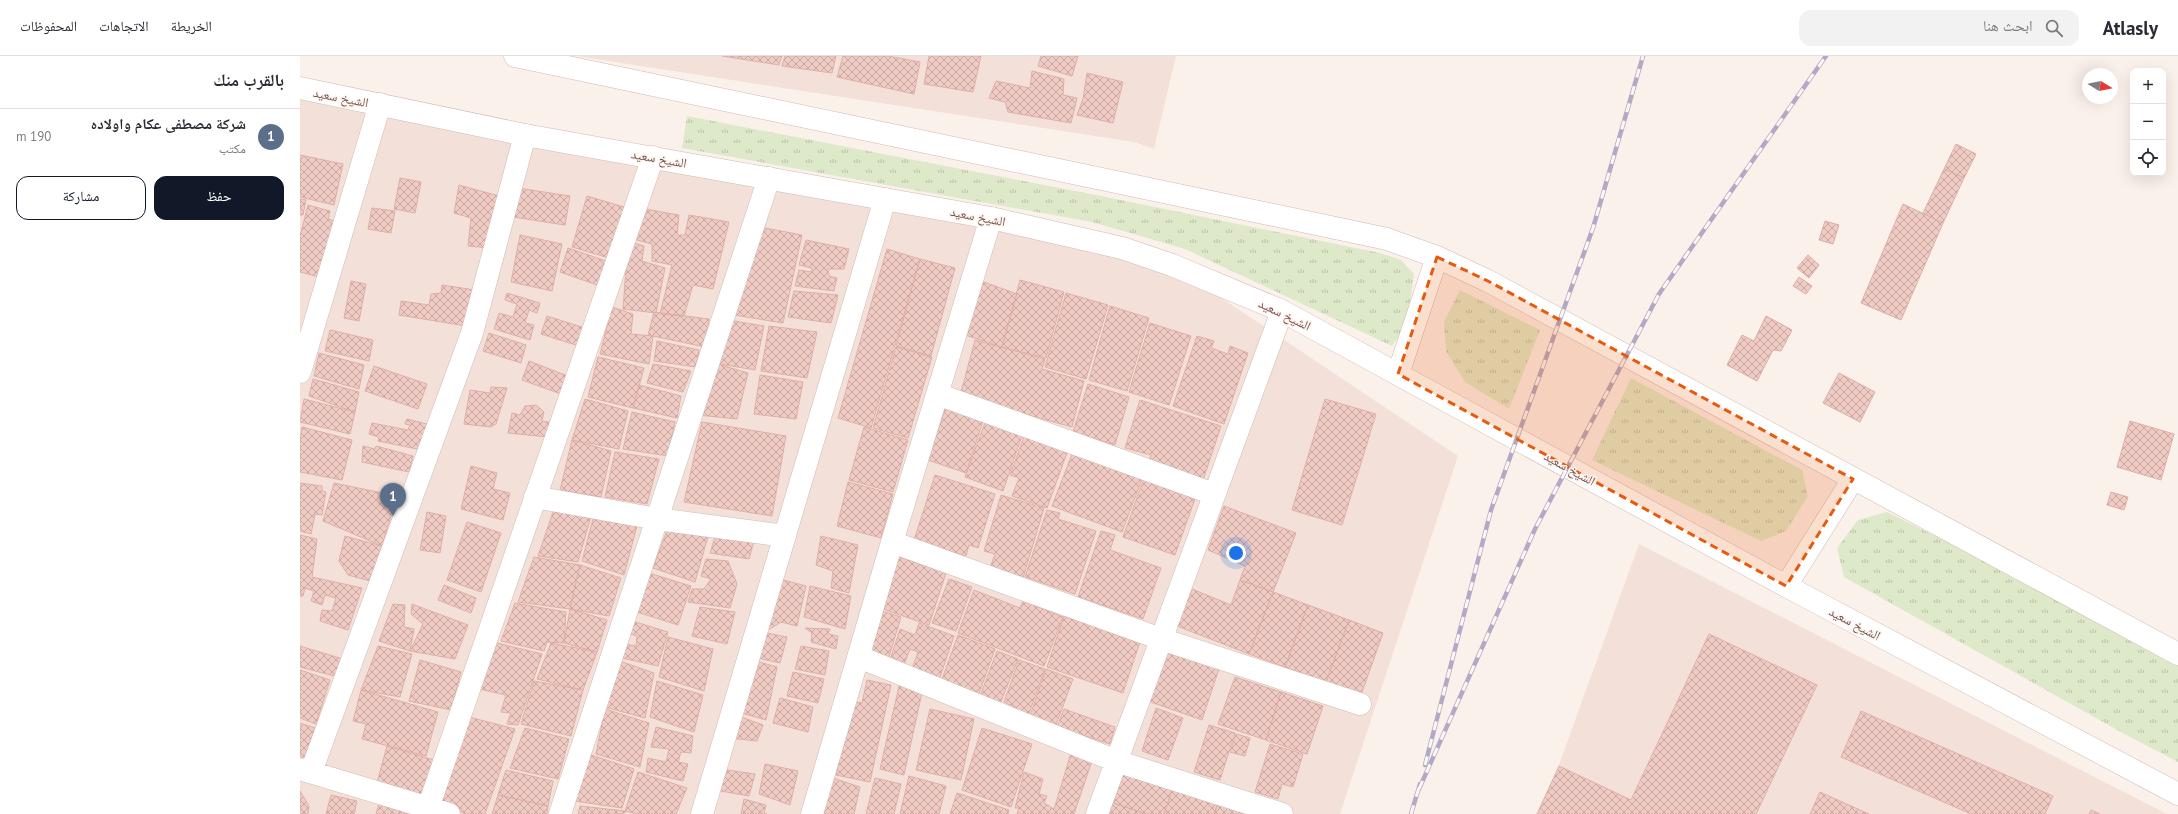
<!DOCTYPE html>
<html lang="ar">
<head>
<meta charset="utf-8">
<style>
	:root { --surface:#fff; --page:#f2f2f3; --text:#2b2b33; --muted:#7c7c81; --line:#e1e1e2; --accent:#111827 }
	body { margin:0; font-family:"PT Sans","Noto Naskh Arabic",sans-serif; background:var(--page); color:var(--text); direction:rtl }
	.controls { position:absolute; right:12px; top:12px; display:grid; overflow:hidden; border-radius:8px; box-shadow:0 4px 16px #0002 }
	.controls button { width:36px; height:36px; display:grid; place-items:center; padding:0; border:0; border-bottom:1px solid var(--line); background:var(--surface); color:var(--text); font:20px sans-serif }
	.compass { position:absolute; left:1782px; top:12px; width:36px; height:36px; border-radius:50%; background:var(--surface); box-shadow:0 4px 16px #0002; rotate:100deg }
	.you { position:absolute; left:936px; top:497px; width:14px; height:14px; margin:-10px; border:3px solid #fff; border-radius:50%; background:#1a73e8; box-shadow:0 0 0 6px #1a73e833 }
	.badge { display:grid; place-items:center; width:26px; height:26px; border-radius:50%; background:var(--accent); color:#fff; font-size:13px; font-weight:700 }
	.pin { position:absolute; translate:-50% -33px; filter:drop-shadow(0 1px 2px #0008) }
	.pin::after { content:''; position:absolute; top:21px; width:14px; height:12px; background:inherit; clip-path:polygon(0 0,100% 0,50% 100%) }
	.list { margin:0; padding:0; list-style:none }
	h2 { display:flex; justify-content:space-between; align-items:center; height:52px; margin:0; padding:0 16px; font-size:17px }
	h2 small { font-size:13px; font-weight:400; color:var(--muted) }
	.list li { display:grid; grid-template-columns:26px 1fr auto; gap:12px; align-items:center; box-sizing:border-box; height:56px; padding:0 16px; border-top:1px solid var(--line) }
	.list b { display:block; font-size:15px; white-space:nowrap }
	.list p { margin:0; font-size:13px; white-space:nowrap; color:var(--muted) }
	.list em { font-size:13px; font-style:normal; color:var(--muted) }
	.actions { display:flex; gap:8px; padding:12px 16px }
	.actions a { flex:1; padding:9px 0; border:1px solid var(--accent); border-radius:12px; text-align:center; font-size:14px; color:var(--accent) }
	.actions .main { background:var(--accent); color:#fff }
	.icon { flex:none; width:22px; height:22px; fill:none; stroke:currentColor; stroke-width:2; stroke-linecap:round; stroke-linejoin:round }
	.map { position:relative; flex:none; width:1878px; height:758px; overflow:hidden; direction:ltr }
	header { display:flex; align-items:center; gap:24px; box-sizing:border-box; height:56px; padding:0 20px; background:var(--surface); border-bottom:1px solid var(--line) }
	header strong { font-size:19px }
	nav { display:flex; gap:22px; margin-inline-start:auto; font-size:14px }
	.search { width:280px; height:36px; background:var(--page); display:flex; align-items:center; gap:10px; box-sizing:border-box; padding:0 14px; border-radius:12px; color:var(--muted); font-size:15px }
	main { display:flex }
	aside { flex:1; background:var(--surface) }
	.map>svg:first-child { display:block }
	.residential { fill:#f3e1d9 }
	.grass { fill:url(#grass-tufts) }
	.building { fill:url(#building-cross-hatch); stroke:#e0aea6 }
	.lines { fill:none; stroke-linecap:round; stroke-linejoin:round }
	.minor-casing { stroke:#cfb9b3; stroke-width:23 }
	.secondary-casing { stroke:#d2b8b1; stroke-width:23 }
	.minor { stroke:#fff; stroke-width:22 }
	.secondary { stroke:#fff; stroke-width:22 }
	.rail-casing { stroke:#b1a9c5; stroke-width:4.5 }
	.rail { stroke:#fef6f1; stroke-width:3; stroke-dasharray:9; stroke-linecap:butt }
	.marked { fill:#e8590c; fill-opacity:0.2; stroke:#e8590c; stroke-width:3; stroke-dasharray:8 5; stroke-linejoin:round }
	.labels { text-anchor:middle; stroke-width:3; stroke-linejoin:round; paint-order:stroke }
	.street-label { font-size:13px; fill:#75534f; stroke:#fef6f1 }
</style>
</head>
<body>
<header>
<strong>Atlasly</strong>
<div class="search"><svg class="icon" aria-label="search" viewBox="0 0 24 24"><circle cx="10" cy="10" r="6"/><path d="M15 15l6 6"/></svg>ابحث هنا</div>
<nav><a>الخريطة</a><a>الاتجاهات</a><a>المحفوظات</a></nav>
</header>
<main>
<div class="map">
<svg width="1878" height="758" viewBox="0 0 1878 758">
	<defs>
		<pattern id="grass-tufts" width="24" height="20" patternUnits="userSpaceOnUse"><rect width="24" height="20" fill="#dee9c9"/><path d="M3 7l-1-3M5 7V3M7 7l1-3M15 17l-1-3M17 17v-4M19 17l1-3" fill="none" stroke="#b9bfa6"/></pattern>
		<pattern id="building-cross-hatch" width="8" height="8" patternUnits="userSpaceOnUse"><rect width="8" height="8" fill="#efcbc4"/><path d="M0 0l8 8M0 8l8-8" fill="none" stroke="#c6a7a2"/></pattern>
	</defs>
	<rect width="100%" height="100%" fill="#fbf1eb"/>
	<path class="residential" d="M276,0h600l-22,93 -20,-7z
		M0,29l872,180 286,191 -118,358h-1040z
		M1339,488l528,270h-626z"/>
	<path class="grass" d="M387,60l414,80 279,57 21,7 13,14 -7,50 -15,22 -207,-97 -93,-27 -410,-74z
		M1160,234l80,40 -31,79 -44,-27 -19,-31 -2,-29z
		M1331,322l171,92 6,26 -22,35 -25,10 -169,-81z
		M1587,456l173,86 118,65v99l-48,-25 -286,-160 -7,-29 21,-28z"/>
	<path class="building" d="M422,0h60l-3,9z
		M485,0h51l-4,17 -50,-7z
		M543,0h45l32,6 -6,32 -77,-17z
		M629,0h52l-8,36 -49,-8z
		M741,0h37l-6,20 -34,-10z
		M732,15l32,8 -1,16 14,3 -6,25 -63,-11 -3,-10 -16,-4 7,-17 34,7z
		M787,17l36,9 -10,41 -36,-8 6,-16z
		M1656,88l20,10 -12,24 -20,-9z
		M0,99l43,9 -9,41 -34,-8z
		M1644,113l20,9 -21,45 -20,-10z
		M100,122l21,4 -6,31 -21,-4z
		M159,129l40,11 -11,52 -20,-2 3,-28 -17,-5z
		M218,132l52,8 -5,29 -52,-8z
		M287,140l37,11 -15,51 -37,-11z
		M0,143l6,1 -3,15h-3z
		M1603,148l40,19 -42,97 -40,-17z
		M8,149l22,6 -2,8 13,4 -14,56 -27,-7v-36z
		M72,152l23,3 -4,22 -23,-4z
		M339,152l40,7 -2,20h8l4,-20 40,7 -16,67 -20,-4 -9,31 -24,-2 12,-49 -20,-4v-17l-19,-5z
		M1525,165l14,4 -6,19 -14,-4z
		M460,171l42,8 -19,88 -49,-8z
		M220,179l42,9 -10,47 -41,-9z
		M506,184l43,9 -5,20h-16l1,7 8,2 -3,13 -39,-5 4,-16 12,2 1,-4 -13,-3z
		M328,185l16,5 -2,15 23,7 -9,45 -33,-4z
		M268,192l38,13 -9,24 -37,-13z
		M587,193l33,10 -49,169 -33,-10z
		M1508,199l11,10 -10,13 -12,-10z
		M620,203l35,9 -24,88 -35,-10z
		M1499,221l13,9 -6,8 -13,-8z
		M720,224l44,12 -18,66 -44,-11z
		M51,225l15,3 -7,37 -15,-3z
		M681,225l36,13 -15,53 -37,-12z
		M142,229l33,5 -9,36 -67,-11 2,-14 28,4 2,-11 10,-1z
		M494,235l44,4 -7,28 -43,-6z
		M207,237l33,10 -3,10 -8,-3 -4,13 9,2 -4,15 -36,-11 5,-16 14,4 4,-13 -12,-4z
		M766,237l42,12 -22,74 -41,-12z
		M810,250l39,12 -22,73 -38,-11z
		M312,251l21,7 -2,20 22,2 -4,28 -49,-10z
		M354,256l55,7 -4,28 -57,-12z
		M247,260l38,12 -6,18 -38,-12z
		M1466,260l26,14 -11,21 -8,-1 -16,31 -30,-16 15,-30 12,6z
		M428,264l36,6 -9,44 -41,-7z
		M850,267l41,13 -22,69 -40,-13z
		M469,270l48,6 -10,46 -46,-7z
		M30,274l43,10 -4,21 -44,-10z
		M189,277l37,12 -5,18 -38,-12z
		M897,280l17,5 -3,7 17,6 2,-8 18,7 -24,71 -51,-18z
		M675,284l70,19 -3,10 42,12 -12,46 -112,-31z
		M357,285l42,9 -3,17 -42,-6z
		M596,291l36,10 -24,81 -35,-10z
		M19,297l45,12 -5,24 -45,-13z
		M298,301l46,11 -11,40 -45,-11z
		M229,305l39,15 -7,18 -39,-14z
		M414,307l34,10 -11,46 -39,-4z
		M353,308l38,7 -8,21 -36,-9z
		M74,310l53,18 -9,25 -53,-18z
		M1539,317l36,19 -15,30 -37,-19z
		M460,319l43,7 -7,37 -42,-5z
		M13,323l46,13 -4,20 -46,-16z
		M788,328l41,13 -14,48 -42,-13z
		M339,329l42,11 -4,22 -44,-10z
		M191,331l16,1 -11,36 -5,3 -27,-3 6,-34 20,3z
		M4,343l51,13 -5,22 -50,-12z
		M285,343l43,12 -9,38 -47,-9z
		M1025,343l51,15 -34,111 -50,-15z
		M840,344l81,26 -18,54 -55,-17 3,-8 -26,-7z
		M647,346l38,13 -19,58 -38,-13z
		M236,349l8,7 -2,9 11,2 -6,14 -39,-4 4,-20 8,2 5,-9z
		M332,356l43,10 -7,34 -45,-7z
		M107,363l24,6 -9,25 -44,-9 1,-4 -10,-3 3,-11 36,7 2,-5 -5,-1z
		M686,364l37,13 -20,58 -38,-14z
		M1830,365l44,13 -13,46 -44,-13z
		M402,366l84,14 -14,80 -88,-14z
		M2,371l50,13 -10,40 -42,-8v-32z
		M564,371l44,13 -15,52 -44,-12z
		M725,378l43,16 -21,58 -35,-12 7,-18 -9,-3z
		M272,384l39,11 -10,46 -41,-7z
		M63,390l12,3 1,-3 37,10 -4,16 -47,-10z
		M315,396l44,7 -12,45 -42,-7z
		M772,398l70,25 -20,53 -70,-26z
		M171,410l26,7 -4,16 17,4 -7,27 -42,-11z
		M635,419l60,19 -17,54 -9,-3 -3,11 -52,-16z
		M844,422l52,18 -21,59 -52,-18z
		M548,426l45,12 -12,44 -44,-12z
		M0,427l22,3v5l4,1 -4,23 -7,-1 -4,20 -11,-3z
		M34,427l63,13 -15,50 -59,-25z
		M1811,436l17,5 -4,13 -17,-5z
		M701,439l43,13 -21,70 -33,-10 5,-14 -11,-3z
		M255,450l37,7 -14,49 -40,-6z
		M924,450l72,27 -23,59 -33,-12 5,-14 -37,-16z
		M747,454l13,3 -2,6 38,12 -21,63 -50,-17z
		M127,456l19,4 -6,37 -20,-3z
		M294,459l44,7 -14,53 -42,-14z
		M167,466l34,11 -20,59 -34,-12z
		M369,469l40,8 -14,49 -42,-14z
		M801,475l14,4 -5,15 51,18 -18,51 -65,-22z
		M416,478l38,7 -5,18 -39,-6z
		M0,479l17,4 -5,38 50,11 -14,42 -28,-9 2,-11 10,1 4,-13 -11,-3 -3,10 -11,-4 3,-10 -9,-3 -2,8h-3z
		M45,480l37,10 -12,35 -22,-6 -9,-14z
		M521,480l37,9 -9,48 -18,-5 2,-17 -17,-6z
		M597,500l49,17 -17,52 -49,-17z
		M234,501l46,8 -10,44 -52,-7z
		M406,503l22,2 9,23 -7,24 -42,-6 4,-13h12l7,-10 -10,-3z
		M280,509l41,13 -12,38 -39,-7z
		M349,517l42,13 -13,39 -41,-13z
		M476,522l30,8 -9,40 -16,-4 -11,7 -9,-2z
		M649,523l23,8 -16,44 -24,-8z
		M940,524l33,12 -24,62 -72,-28 15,-37 39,16z
		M144,529l32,13 -5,15 -33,-13z
		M510,530l41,10 -6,33 -41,-12z
		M674,534l46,18 3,-7 40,16 -19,49 -86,-33z
		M973,536l35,13 -23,62 -36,-13z
		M215,547l51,9 -2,31 -17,-1 -3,9 -43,-10z
		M93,548l12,1 -1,22 10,2 -4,22 -31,-10z
		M112,548l56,21 -13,34 -45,-8 13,-27 -12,-10z
		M1008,549l41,15 -23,62 -41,-15z
		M400,551l35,5 -8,32 -35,-8z
		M270,553l37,11 -10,32 -33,-9z
		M582,555l19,6 -13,43 -20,-7z
		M764,560l76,26 -17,51 -76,-26z
		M329,564l39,12 -10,34 -36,-8 2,-14 12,2 1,-10 -10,-3z
		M1049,564l34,13 -22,62 -35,-13z
		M619,567l35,13 -15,44 -27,-11 6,-17 -8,-3 -6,16 -14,-5 10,-31 15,6z
		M505,572l25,1 -2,5 10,2 -2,13 -25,-7 1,-9z
		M462,576l25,5 -7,26 -27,-6z
		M1409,578l108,51 -61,129h-219l22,-48 72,34z
		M658,579l37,14 -17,47 -37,-14z
		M368,581l45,12 -9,42 -45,-14z
		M197,587l45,11 -24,71 -11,-1 4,-11 -10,-1 5,-17 -27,-6z
		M251,587l46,9 -14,38 -46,-11z
		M0,590l43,13 -5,18 -38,-10z
		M78,590l34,8 -12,43 -39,-7z
		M501,590l28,5 -4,24 -30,-6z
		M863,591l57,19 -18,54 -57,-20z
		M697,595l21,8 -18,45 -20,-8z
		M120,604l41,12 -10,38 -42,-9z
		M317,604l37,13 -9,45 -44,-12z
		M452,604l25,7 -11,53 -28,-8z
		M719,604l26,9 -17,47 -15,-5 2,-4 -11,-5z
		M746,613l27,10 -17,46 -26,-9z
		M0,614l30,10 -14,44 -16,-6z
		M493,616l31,7 -6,24 -31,-7z
		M935,621l46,15 -15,48 -48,-16z
		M567,624l24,5 -21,97 -34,-7 16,-74 10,2z
		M234,625l49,9 -12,46 -50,-12z
		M357,625l46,14 -9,37 -44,-15z
		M600,626l23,6 -19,87 -24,-6z
		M61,634l77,22 -12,44 -64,-17 4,-15 -13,-3z
		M981,636l42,14 -16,48 -41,-14z
		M480,642l33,9 -5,25 -35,-9z
		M856,652l27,10 -15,42 -26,-9z
		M305,653l44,14 -9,44 -44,-13z
		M630,653l44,10 -13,61 -45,-10z
		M764,653l51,18 -5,17 -53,-17z
		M1561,655l192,85 -8,18h-74l-130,-57z
		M436,659l27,10 -6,16 -28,-3z
		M169,661l46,12 -30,85h-19l-29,-11z
		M0,667l15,5 -12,35 -3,-1z
		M909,669l26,8 -15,47 -26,-8z
		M356,671l37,9 -2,17 -10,-1 -3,10 10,2 -5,17 -37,-9 2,-14 18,4 3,-13 -18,-2z
		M225,672l44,11 -11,40 -48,-11z
		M682,672l50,16 -21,63 -49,-17z
		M936,678l14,4 -5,18 -15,-4z
		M970,688l33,10 -10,33 -11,-3 -4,15 -23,-7z
		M87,690l47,14 -12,43 -47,-13z
		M771,697l22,5 -19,56h-57l2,-6h-4l9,-36 19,7 -4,15 8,2 -3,7 10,6z
		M288,698l46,15 -12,39 -48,-7z
		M465,708l33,7 -8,34 -31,-11z
		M420,713l35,5 -6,22 -34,-6z
		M206,714l47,11 -5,25 -50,-11z
		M823,715l50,16 -9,27h-17l-34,-11z
		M338,716l49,16 -11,26h-38l-13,-3z
		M527,720l33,11 -6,27h-37z
		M609,720l37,10 -7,28h-39z
		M575,722l26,6 -7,30h-28z
		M873,731l45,16 -4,11h-50z
		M0,735l9,15 -1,8h-8z
		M1520,736l49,22h-59z
		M657,737l52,17 -1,4h-58z
		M31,739l26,6 -3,13h-28z
		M198,739l50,11 -1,8h-55z
		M444,743l22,6 -2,8 3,1h-26z
		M813,747l34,11h-38z
		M918,747l29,11h-33z
		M79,748l34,10h-37z
		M280,750l45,5 -1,3h-46z
		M1791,754l9,4h-11z"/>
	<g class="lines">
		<g class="minor-casing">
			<path id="minor" d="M0,316l80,-268
				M637,338l277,100
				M235,441l122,22 128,17
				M592,486l269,97 199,65
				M559,601l257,104 166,53
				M0,713l149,45
				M11,716l161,-439 53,-198
				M126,758l227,-657
				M260,758l209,-636
				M402,758l183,-615
				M512,758l80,-272 99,-324
				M797,758l185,-503"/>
		</g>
		<g class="secondary-casing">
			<path id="secondary" d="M215,0l825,173 47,10 50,18 51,24 690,373
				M0,32l225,47 466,83 131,30 50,17 110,46 504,275 392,208
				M1098,318l39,-117
				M1486,530l67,-107"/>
		</g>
		<use href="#minor" class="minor"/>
		<use href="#secondary" class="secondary"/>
		<g class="rail-casing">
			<path id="rail" d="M1125,709l66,-255 102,-282 50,-172
				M1119,733l116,-260 124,-235 167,-238
				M1111,758l9,-30"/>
		</g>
		<use href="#rail" class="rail"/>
	</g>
	<path class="marked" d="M1137,201l51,24 365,198 -67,107 -388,-212z"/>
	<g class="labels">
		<g class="street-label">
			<text transform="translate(41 41) rotate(11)" y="5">الشيخ سعيد</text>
			<text transform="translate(359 102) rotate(10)" y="5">الشيخ سعيد</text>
			<text transform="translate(678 160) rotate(11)" y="5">الشيخ سعيد</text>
			<text transform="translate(985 258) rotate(26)" y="5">الشيخ سعيد</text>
			<text transform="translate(1270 412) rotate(29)" y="5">الشيخ سعيد</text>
			<text transform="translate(1555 567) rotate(28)" y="5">الشيخ سعيد</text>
		</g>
	</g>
</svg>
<div class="controls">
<button>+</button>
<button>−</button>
<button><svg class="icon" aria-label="locate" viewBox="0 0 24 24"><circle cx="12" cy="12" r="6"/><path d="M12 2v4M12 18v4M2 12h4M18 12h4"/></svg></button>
</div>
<svg class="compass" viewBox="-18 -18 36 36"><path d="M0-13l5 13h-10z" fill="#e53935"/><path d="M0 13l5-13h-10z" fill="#7c7c81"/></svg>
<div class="you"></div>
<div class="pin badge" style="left:93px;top:460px;background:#5c6f8a">1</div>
</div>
<aside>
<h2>بالقرب منك<small></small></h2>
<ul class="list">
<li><span class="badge" style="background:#5c6f8a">1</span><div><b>شركة مصطفى عكام واولاده</b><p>مكتب</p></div><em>190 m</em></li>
</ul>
<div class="actions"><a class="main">حفظ</a><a>مشاركة</a></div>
</aside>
</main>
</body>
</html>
